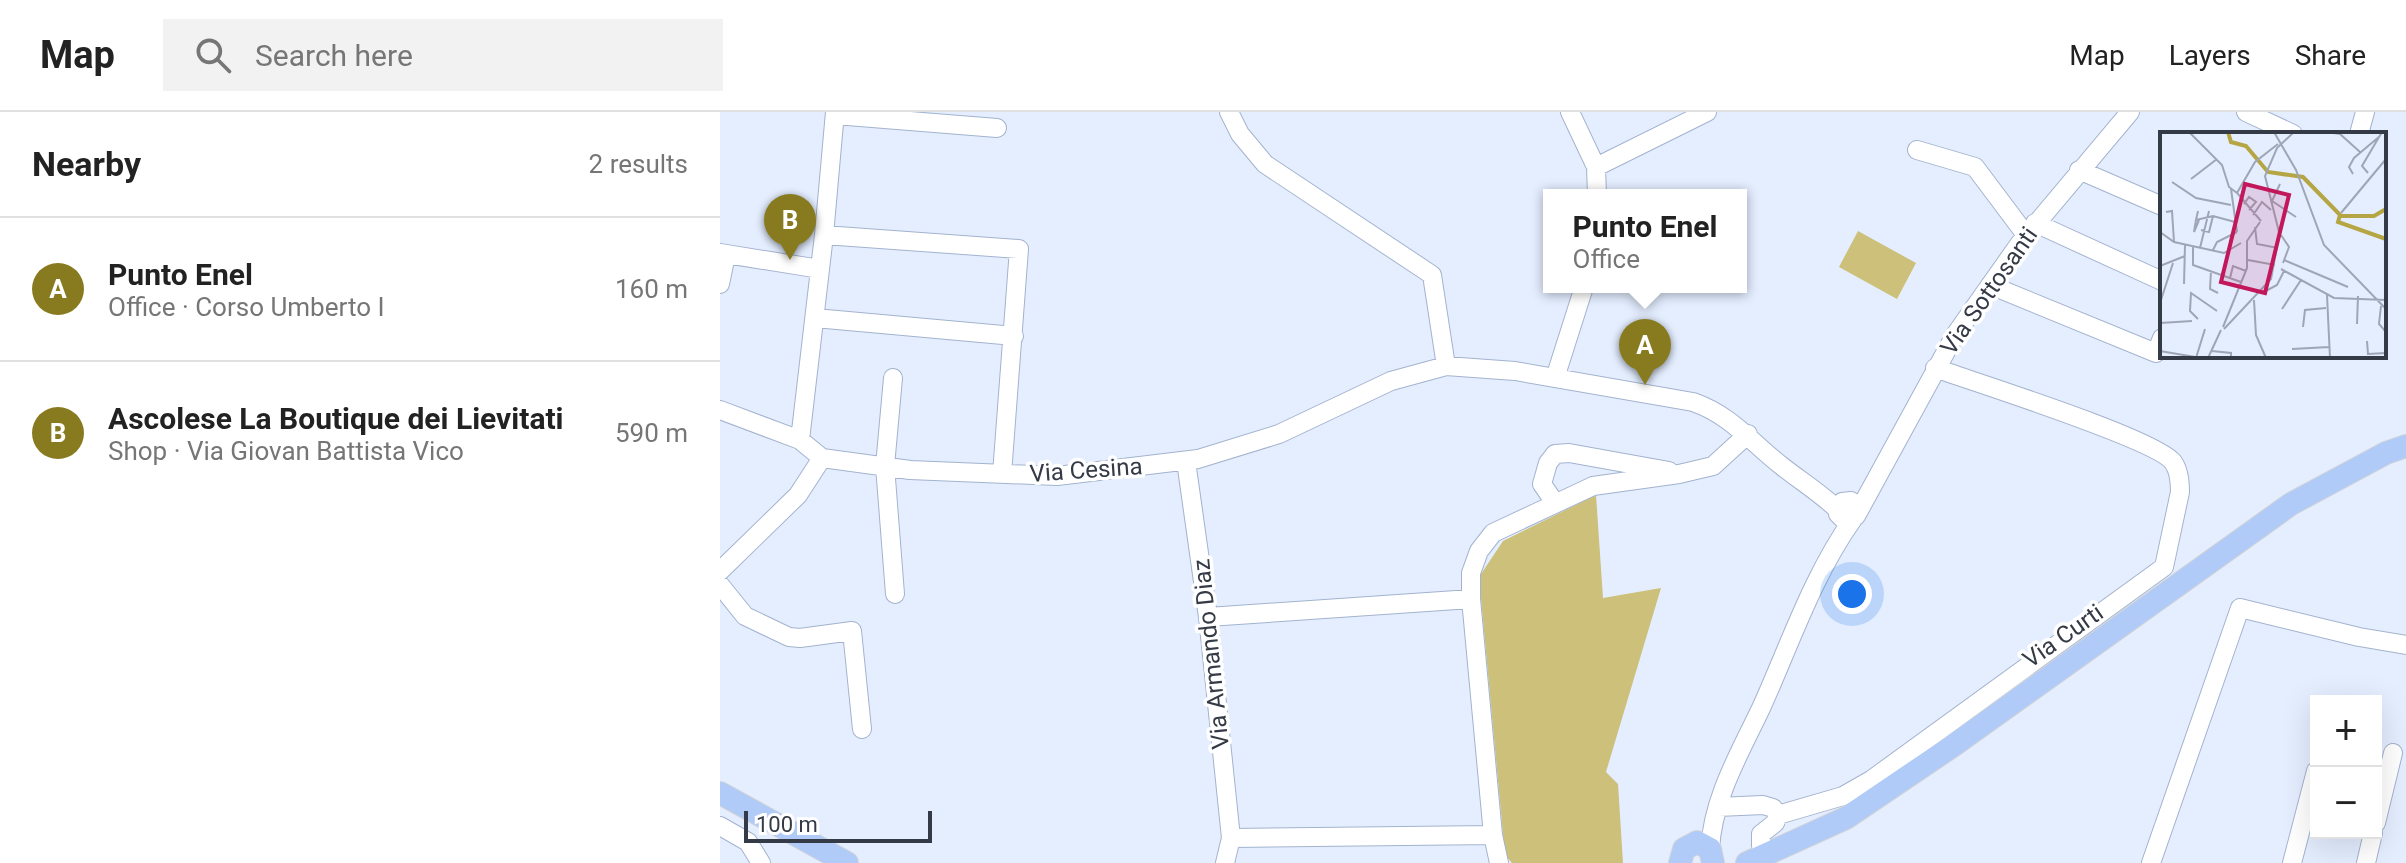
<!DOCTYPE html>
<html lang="en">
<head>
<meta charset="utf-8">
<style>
	:root { --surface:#fff; --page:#f2f2f2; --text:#222; --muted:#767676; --line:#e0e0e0; --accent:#887a1f }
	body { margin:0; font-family:Roboto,sans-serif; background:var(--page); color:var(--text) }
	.controls { position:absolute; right:24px; bottom:24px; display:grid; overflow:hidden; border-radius:0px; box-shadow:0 8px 32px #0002 }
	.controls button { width:72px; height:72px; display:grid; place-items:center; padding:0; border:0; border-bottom:2px solid var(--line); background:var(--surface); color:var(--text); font:40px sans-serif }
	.scale { position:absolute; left:24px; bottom:20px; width:188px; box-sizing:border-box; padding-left:8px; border:4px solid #343b46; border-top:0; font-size:22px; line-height:28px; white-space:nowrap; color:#343b46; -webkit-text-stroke:6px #fff; paint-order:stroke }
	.you { position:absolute; left:1132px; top:482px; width:28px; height:28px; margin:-20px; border:6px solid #fff; border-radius:50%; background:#1a73e8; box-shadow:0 0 0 12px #1a73e833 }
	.badge { display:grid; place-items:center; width:52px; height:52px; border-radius:50%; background:var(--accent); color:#fff; font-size:26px; font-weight:700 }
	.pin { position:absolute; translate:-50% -66px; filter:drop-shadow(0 2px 4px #0008) }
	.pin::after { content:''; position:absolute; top:42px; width:28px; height:24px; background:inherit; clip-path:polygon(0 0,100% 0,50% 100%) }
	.popup { position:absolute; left:823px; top:77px; width:204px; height:104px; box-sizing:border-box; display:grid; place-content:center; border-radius:0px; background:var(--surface); filter:drop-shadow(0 2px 6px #0005); font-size:26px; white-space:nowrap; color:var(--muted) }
	.popup b { font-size:30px; color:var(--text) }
	.popup::after { content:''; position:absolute; left:50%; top:100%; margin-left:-16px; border:16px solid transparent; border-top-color:var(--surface) }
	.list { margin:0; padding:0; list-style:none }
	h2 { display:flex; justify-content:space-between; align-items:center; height:104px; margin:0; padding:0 32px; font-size:34px }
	h2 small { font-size:26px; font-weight:400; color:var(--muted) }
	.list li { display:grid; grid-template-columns:52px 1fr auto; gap:24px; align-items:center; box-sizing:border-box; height:144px; padding:0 32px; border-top:2px solid var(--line) }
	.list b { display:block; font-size:30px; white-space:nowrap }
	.list p { margin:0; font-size:26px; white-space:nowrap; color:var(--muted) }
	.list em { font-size:26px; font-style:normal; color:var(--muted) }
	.icon { flex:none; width:44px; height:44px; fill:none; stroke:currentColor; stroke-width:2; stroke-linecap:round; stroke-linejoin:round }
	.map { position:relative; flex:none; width:1686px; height:751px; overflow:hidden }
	header { display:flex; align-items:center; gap:48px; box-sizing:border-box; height:112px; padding:0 40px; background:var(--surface); border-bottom:2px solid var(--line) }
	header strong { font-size:38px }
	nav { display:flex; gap:44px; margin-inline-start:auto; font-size:28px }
	.search { width:560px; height:72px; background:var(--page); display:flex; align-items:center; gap:20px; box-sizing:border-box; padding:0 28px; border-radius:0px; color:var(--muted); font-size:30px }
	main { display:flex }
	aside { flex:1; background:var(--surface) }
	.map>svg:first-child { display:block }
	.green { fill:#ccc07a }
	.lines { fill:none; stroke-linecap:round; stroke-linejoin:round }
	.minor-casing { stroke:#a3b3ce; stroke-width:20 }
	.major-casing { stroke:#d2d4d6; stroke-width:24 }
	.minor { stroke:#fff; stroke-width:18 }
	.major { stroke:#b1cbf8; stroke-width:22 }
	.labels { text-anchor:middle; stroke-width:7; stroke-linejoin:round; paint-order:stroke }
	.street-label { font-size:24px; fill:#343b46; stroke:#fff }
	.inset-river { fill:none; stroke:#b6a643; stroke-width:4 }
	.inset-road { fill:none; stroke:#9ea6b5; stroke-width:2 }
	.view { fill:#c2185b; fill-opacity:0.15; stroke:#c2185b; stroke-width:4 }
	.inset-edge { fill:none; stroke:#343b46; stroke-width:4 }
</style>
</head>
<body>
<header>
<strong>Map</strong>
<div class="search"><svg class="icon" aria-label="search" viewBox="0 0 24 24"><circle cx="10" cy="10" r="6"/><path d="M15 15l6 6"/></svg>Search here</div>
<nav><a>Map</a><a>Layers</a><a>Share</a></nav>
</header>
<main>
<aside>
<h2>Nearby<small>2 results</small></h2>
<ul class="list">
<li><span class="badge">A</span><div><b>Punto Enel</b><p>Office · Corso Umberto I</p></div><em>160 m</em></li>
<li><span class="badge">B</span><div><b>Ascolese La Boutique dei Lievitati</b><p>Shop · Via Giovan Battista Vico</p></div><em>590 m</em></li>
</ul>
</aside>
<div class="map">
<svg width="1686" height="751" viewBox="0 0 1686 751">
	<rect width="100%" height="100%" fill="#e4eeff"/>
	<path class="green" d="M1138,119l58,32 -19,36 -58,-32z
		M876,383l7,103 58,-10 -55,184 12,12 5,79h-111l-7,-8 -26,-278 24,-36z"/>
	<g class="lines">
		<g class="minor-casing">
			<path id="minor" d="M509,0l11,22 25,30 167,111 14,91
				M850,0l26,55 1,28
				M1526,0l47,22
				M115,3l162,13
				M1639,22l6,-22
				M1197,38l58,17 51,68
				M876,55l111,-55
				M1359,58l83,36
				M1315,111l127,58
				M104,123l195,14 -17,225
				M0,141l100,16
				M0,172l6,-29
				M1270,173l166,68 6,-15
				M95,206l199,18
				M173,266l-8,88 10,128
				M835,266l29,-91
				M0,298l80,30 22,18 88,12 147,6 141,-17 81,-25 112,-53 55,-15 69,5 178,31c38,13 59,41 90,65 18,14 37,26 54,42
				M80,328l24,-205 11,-123
				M466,349l22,156 23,221 -6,25
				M835,391l-13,-19 6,-21 7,-9 14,-1 100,18
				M1137,400l-1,-7 -5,-4 -9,1 -5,7 1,5 6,6 12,-4 99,-181 65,-92 110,-131
				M0,459l78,-76 24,-37
				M0,473l25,31 44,21 11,1 52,-7 10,98
				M488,505l263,-18
				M998,695l45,-2 10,3 5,7 -3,8 -14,11v12
				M1058,703l65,-19 28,-16 293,-213 16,-75c0,-9 -1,-22 -7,-30 -17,-23 -199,-80 -238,-94
				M1656,711l17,-70
				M0,714l28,16 13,21
				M511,726l262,-3
				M990,737c3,-52 30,-96 52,-143 28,-62 51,-131 91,-187
				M779,751l-6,-28 -22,-236v-26l8,-22 14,-18 100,-47 86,-12 34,-8 35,-32
				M1431,751l89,-255 119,29 47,8
				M1572,751l24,-92
				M1646,751l7,-30"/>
		</g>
		<g class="major-casing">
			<path id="major" d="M0,681l127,70
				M960,751l4,-14 13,-7 13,7 3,14
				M1027,751l99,-45 108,-73 337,-241 95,-51 20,-7"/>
		</g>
		<use href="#minor" class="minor"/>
		<use href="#major" class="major"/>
	</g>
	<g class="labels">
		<g class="street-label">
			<text transform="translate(1269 179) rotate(-55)" y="8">Via Sottosanti</text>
			<text transform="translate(366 358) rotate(-4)" y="8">Via Cesina</text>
			<text transform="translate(1343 524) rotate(-35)" y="8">Via Curti</text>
			<text transform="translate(491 542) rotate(-96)" y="8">Via Armando Diaz</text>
		</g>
	</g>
	<g transform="translate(1440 20)">
		<rect width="226" height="226" fill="#e4eeff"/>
		<path class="inset-river" d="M68,0l3,10 15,4 22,26 35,5 38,39h33l12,-7M180,83l-2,7 48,17"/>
		<path class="inset-road" d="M29,0l33,33 7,22 8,6M114,0l22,38 28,75 62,64M166,0l14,2 20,18M208,41l-6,-7 20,-34M193,42l-4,-7 5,-9 26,-22M31,47l26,-20M12,50l24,16 35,7M120,52l-8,17 24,16M71,57l6,43M84,72l5,-7 7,5 -7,8M38,79l-2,9 17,-4 22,6M6,80l6,-1 2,31M181,81l45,-54M93,83l9,-13 9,8M36,88l-2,12 5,-12M101,89l-24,-28 18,-31 23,-18M95,95l2,17 21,4M41,98l8,2 4,-16M0,100l14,10 50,11 17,-10M121,103l8,12 -6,16M120,104l-15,-60 12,-28 17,-16M33,114v19l48,17M40,116l9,-37M53,118l4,-8 20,-10M88,128l27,5M124,128l64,27M0,134l25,-10M121,137l53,29 52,2M51,139l-1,18 8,4M70,146l3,-12 13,5M24,152l1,-39M102,161l15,-8 7,-14M167,163l3,63M94,168l2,35 10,23M0,171l13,-40M221,174l-2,18 7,8M122,177l19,-29M38,187l-8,-8 1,-18 26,18M0,191l32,-2M197,192l1,-28M63,195l24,-59v-27l13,-19M143,195l2,-17 21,-2M64,197l47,-50 8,-43M207,209l1,13 18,-1M132,217l37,-2M0,219l41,7M52,219l19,2v5M36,226l9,-29M48,226l13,-28"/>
		<path class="view" d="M85,52l44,11 -24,98 -44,-11z"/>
		<rect width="226" height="226" class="inset-edge"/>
	</g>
</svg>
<div class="controls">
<button>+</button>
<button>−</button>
</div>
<div class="scale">100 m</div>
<div class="you"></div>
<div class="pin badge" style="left:925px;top:273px">A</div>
<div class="popup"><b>Punto Enel</b>Office</div>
<div class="pin badge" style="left:70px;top:148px">B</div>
</div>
</main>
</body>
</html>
